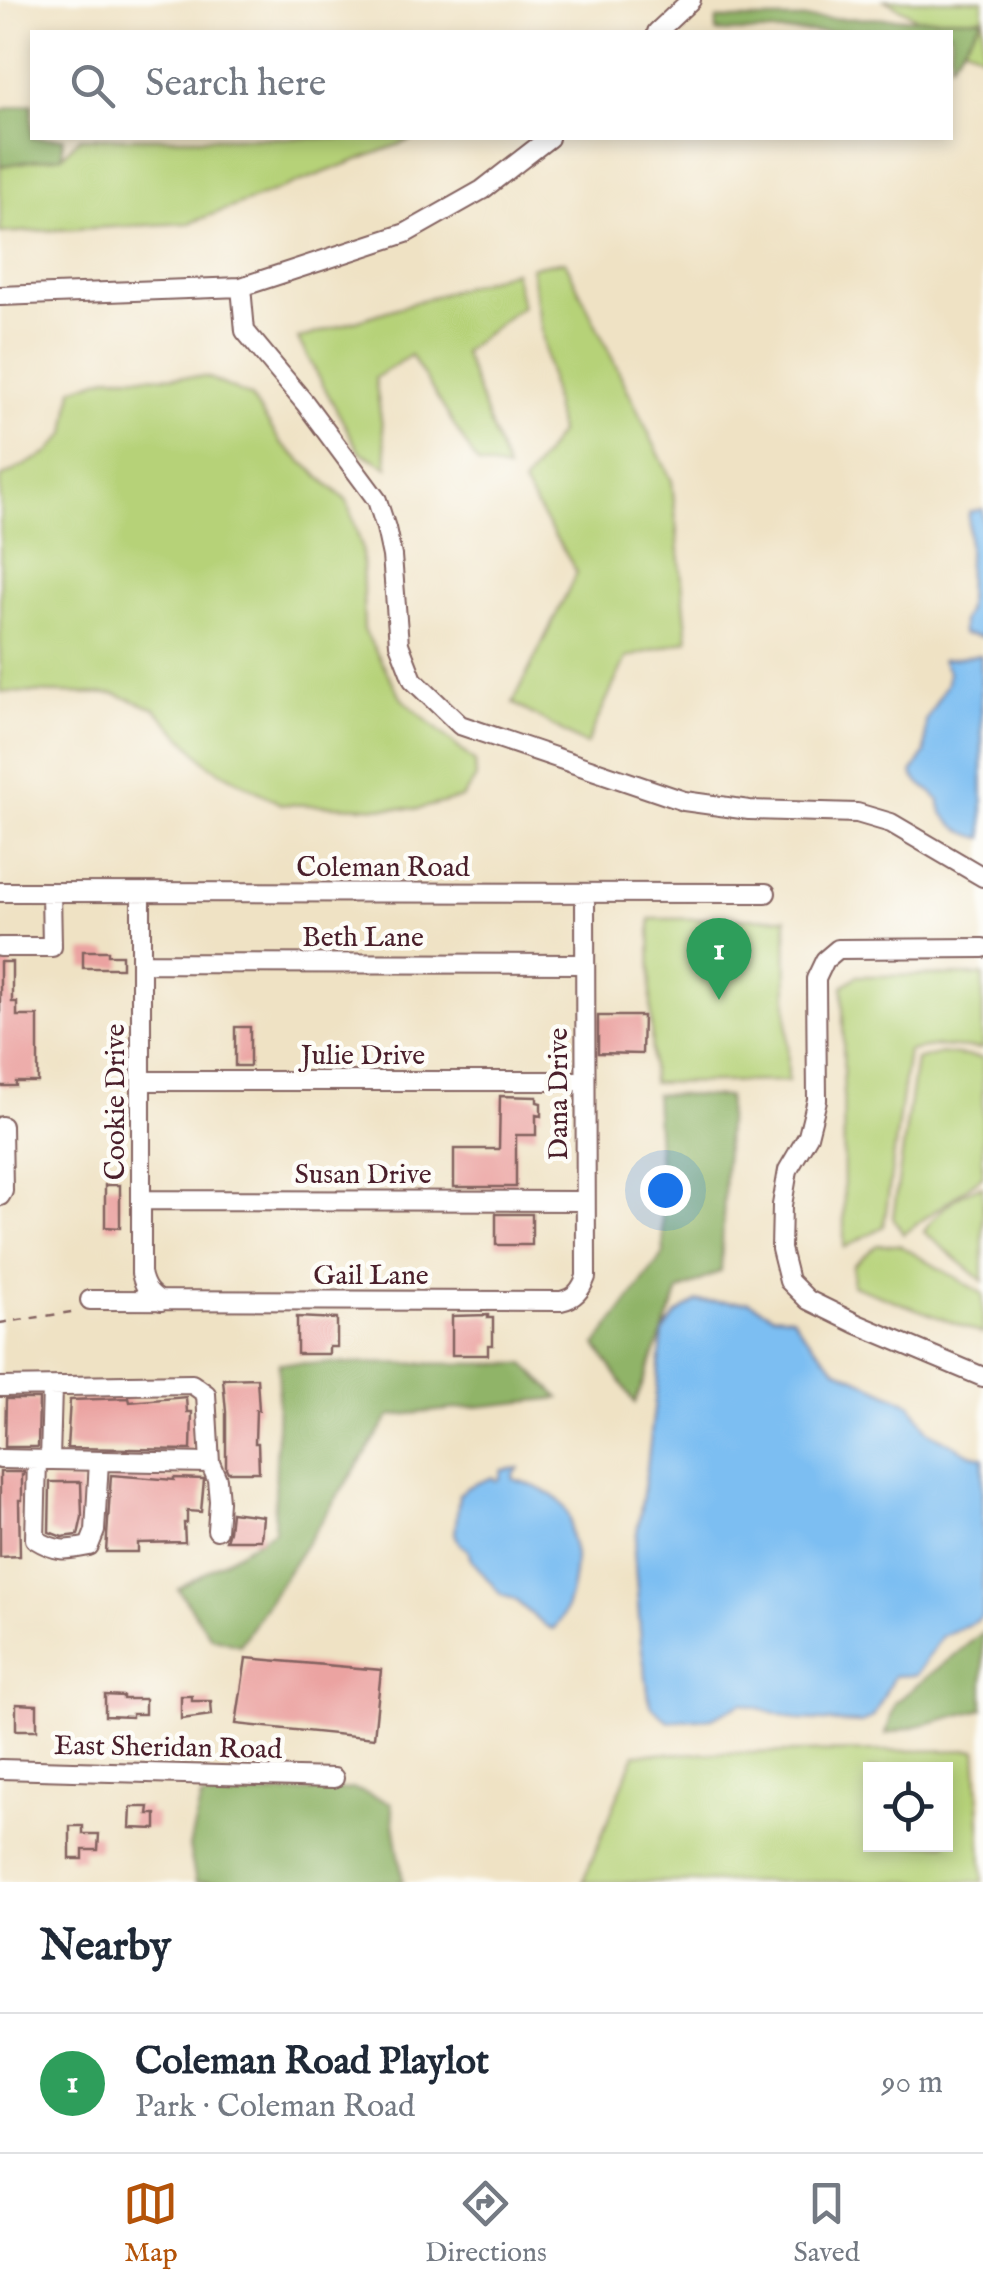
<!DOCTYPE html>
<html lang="en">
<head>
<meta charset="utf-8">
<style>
	:root { --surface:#fff; --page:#f6f6f7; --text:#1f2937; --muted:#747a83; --line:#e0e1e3; --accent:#b45309 }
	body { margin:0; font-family:"IM FELL English",serif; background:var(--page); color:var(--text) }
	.controls { position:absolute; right:30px; bottom:30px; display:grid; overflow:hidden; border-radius:0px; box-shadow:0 5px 15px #0003 }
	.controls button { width:90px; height:90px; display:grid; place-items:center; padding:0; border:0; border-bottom:2px solid var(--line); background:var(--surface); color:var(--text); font:50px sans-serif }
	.you { position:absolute; left:665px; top:1190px; width:35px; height:35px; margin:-25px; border:8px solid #fff; border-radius:50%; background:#1a73e8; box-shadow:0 0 0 15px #1a73e833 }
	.badge { display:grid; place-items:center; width:65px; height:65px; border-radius:50%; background:var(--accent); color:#fff; font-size:32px; font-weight:700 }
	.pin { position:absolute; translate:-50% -82px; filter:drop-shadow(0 2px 5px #0008) }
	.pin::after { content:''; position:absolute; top:52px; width:35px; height:30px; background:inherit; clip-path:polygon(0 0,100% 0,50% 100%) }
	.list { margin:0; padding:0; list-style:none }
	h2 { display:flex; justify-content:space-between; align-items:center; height:130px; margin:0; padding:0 40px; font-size:42px }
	h2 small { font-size:32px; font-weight:400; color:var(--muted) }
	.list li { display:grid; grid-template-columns:65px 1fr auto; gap:30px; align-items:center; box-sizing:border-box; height:140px; padding:0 40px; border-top:2px solid var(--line) }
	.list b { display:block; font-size:38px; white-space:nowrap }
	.list p { margin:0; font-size:32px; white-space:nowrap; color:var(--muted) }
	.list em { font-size:32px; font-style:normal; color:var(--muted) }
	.icon { flex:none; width:55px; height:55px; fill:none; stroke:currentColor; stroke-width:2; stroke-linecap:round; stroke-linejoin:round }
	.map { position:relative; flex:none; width:983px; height:1882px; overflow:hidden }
	.search { position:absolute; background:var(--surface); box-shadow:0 5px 15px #0003; left:30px; right:30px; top:30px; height:110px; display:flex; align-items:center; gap:25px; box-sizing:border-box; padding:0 35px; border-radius:0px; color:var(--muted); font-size:38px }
	.sheet { height:270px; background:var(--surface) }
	nav { display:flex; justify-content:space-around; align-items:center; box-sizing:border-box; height:140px; border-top:2px solid var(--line); background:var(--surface); font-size:28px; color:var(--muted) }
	nav a { display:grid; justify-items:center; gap:5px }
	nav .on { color:var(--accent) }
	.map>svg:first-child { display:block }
	.green { fill:#b6d278; stroke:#807852; stroke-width:2.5; fill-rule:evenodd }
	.forest { fill:#90b468; stroke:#6d6a4a; stroke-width:2.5 }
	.water { fill:#7cbef2; stroke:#636e8e; stroke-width:2.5 }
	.building { fill:#eba3a1 }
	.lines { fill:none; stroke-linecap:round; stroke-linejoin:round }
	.minor-casing { stroke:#846361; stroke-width:22 }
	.path { stroke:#846361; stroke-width:2.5; stroke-dasharray:8 8; stroke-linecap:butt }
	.minor { stroke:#fff; stroke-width:18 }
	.labels { text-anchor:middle; stroke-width:9; stroke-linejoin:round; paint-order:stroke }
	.street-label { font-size:28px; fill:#4a1f2b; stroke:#fdfcf7 }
</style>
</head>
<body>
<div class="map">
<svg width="983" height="1882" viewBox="0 0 983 1882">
	<rect width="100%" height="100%" fill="#fdfcf7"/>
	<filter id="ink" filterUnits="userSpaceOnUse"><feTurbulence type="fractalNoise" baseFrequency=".01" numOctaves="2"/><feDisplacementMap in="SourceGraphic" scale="20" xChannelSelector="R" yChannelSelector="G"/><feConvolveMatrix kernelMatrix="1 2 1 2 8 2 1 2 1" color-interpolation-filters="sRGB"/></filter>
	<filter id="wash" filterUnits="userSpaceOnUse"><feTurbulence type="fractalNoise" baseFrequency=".0048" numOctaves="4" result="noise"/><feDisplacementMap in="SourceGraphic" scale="40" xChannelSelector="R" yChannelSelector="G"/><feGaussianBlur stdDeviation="2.25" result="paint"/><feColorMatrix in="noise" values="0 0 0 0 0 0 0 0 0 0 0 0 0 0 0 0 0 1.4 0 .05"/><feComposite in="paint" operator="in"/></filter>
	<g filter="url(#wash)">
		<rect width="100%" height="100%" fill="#efe2c4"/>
		<path class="green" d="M885,0h98v56l-32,-18 -1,-6h-8z
			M79,138h337l-226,85 -190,10v-67l62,-10z
			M565,261l107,220 16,159 -62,18 -40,87 -73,-42 64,-131 -54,-87 36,-52 -28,-166z
			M514,271l8,35 -59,46 44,118 -29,-6 -67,-109 -36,23 13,89 -29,-16 -61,-112z
			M110,376l97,1 44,20 30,46 66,58 15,47 2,82 38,69 73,63 1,16 -14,20 -44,11 -137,-5 -72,-39 -54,-56 -39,-15 -116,-2v-214l48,-25 18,-19 7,-45z
			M786,918l2,163 -136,2 -2,-164z
			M983,975v74l-46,-3 -29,5 -24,175 -40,22 -1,-262 14,-10z
			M941,1053l42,5v118l-80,58 -10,-17 23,-157z
			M983,1186v95l-59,-49c12,-20 35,-41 59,-46z
			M877,1245h22l84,49v40l-131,-49 1,-20z
			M976,1750l7,132h-400l52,-128zM870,1770h76v74h-76z"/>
		<path class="forest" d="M983,18l-32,45 -1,-31h-234l1,-13z
			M32,104v34h31l-1,18 -62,10v-56z
			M655,1094l73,3 -7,174 -42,20 -44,112 -39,-58 68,-92z
			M279,1363l245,1 36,34 -170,18 -150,229 -29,-8 -33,-48 96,-58z
			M983,1632v77l-97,25 9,-31z
			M354,1789l37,14 12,79h-207l-7,-35 12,-49z"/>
		<path class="water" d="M983,509v128l-21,-3v-13l5,-12 2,-97z
			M981,655l2,183c-16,-3 -33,-12 -41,-27 -4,-10 1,-7 -7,-15 -9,-10 -18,-11 -23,-23l13,-20 1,-33 21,-37 1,-12 -6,-11z
			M697,1301l52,1 24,13 19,2 11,16 33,36 75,35 17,27 42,23 13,3v159l-6,5 -35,15 -26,39 -22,1 -21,41 -12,6 -62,-3 -57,-17 -30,15 -44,3 -18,-16 -9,-62 -7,-91 13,-84 16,-135 14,-19z
			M519,1468l-6,7v4c8,2 36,13 42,18 5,4 12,13 14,19 2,4 1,11 1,16 1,8 4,15 5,23 0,23 -6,59 -22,74l-8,-3 -31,-27 -13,-4 -30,-36 -3,-9 -8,-6 -5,-10 4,-40 9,-7 25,-10 2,4 4,-2 3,-9z"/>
		<g id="blocks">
			<path class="building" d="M83,951h25v4h14v13h-39z
				M0,962h12v40h5v14h21v66h-22v4h-16z
				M598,1016h45l-1,38 -44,-1z
				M235,1027h15v39h-15z
				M500,1096l37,1v5l4,1v13l-5,-1v20h-20v52h-62v-38h45z
				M105,1185h15v43l-15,-1z
				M496,1214h36v31h-36z
				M488,1315v3h5v27h-5v10h-36v-39z
				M297,1317l40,2v28h-8v7h-32z
				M257,1378l2,32h-3l-1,33h3l1,29h-31l-2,-4v-56l-3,-33z
				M186,1397l1,15h5l-1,38 -124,-2 3,-48 59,-2 1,4z
				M6,1399h33l-1,48h-33z
				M0,1472h24v3h-2v25h-3l1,56 -20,1z
				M111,1475l63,5v-2l30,1 -3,33 -14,-1v12h-3l1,19 -47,1v9h-32z
				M50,1482h31l1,35 -4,18 -16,2 -13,-5z
				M231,1512l32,4 -2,24h-35l3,-9z
				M246,1658l135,12 -7,68 -138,-14z
				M105,1695l18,1v3h22v15h-13v3l-27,-1z
				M181,1696h11v5h19l1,14 -31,4z
				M16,1704l21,1v25h-21z
				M131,1807h18l-1,7h8v15l-26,-1z
				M70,1826h13v8h16l-1,16h-15v9h-13z"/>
		</g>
	</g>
	<g filter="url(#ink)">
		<use href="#blocks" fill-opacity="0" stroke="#846361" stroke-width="2.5"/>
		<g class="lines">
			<g class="minor-casing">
				<path id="minor" d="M657,32l34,-32
					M241,287l4,44 60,72 72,97 9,28 6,28 7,88 14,36 47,45 224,76 65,9 108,3 34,10 92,54
					M0,296l241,-9 165,-54 76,-43 67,-52
					M0,892l766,1
					M141,893v380c3,14 8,21 20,28
					M0,947h52l-1,-55
					M983,948l-145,1 -13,11 -9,19 1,121 -9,36 -20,34 -6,35 -1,44 8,32 19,19 49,24 126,53
					M141,963l444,1
					M141,1081h443
					M0,1196l3,-5 -1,-65
					M141,1200l444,1
					M90,1300l471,1c14,-3 20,-11 25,-24l-1,-384
					M0,1387l192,-3 14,10 4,69 7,16 2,22 -2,29
					M0,1459l210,4
					M37,1460l-2,79c21,13 30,12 54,7l6,-15 4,-70
					M50,1460l2,-73
					M0,1769l334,9"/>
			</g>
			<path class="path" d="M0,1323l78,-12"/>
			<use href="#minor" class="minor"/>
		</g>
	</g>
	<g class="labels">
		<g class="street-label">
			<text x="383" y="876">Coleman Road</text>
			<text x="363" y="946">Beth Lane</text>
			<text x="363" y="1064">Julie Drive</text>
			<text transform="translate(557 1094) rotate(-90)" y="10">Dana Drive</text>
			<text transform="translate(114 1102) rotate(-90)" y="10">Cookie Drive</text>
			<text x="363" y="1183">Susan Drive</text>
			<text x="371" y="1284">Gail Lane</text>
			<text transform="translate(168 1746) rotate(1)" y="10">East Sheridan Road</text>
		</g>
	</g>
</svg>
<div class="controls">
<button><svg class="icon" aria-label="locate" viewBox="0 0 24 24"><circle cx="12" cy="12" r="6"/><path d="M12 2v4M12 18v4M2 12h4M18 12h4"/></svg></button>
</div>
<div class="you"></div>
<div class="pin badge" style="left:719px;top:1000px;background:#2e9e5b">1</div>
<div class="search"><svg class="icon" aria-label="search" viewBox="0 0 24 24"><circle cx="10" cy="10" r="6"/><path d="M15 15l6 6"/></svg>Search here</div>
</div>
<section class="sheet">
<h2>Nearby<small></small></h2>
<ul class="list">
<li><span class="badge" style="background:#2e9e5b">1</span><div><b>Coleman Road Playlot</b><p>Park · Coleman Road</p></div><em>90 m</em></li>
</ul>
</section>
<nav>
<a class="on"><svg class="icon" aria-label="map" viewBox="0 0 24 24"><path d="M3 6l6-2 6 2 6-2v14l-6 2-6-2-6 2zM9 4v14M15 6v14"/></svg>Map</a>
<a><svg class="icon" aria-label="directions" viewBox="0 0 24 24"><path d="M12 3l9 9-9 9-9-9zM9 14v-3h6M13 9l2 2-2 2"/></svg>Directions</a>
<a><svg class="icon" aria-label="saved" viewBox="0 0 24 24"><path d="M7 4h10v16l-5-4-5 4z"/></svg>Saved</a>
</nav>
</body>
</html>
